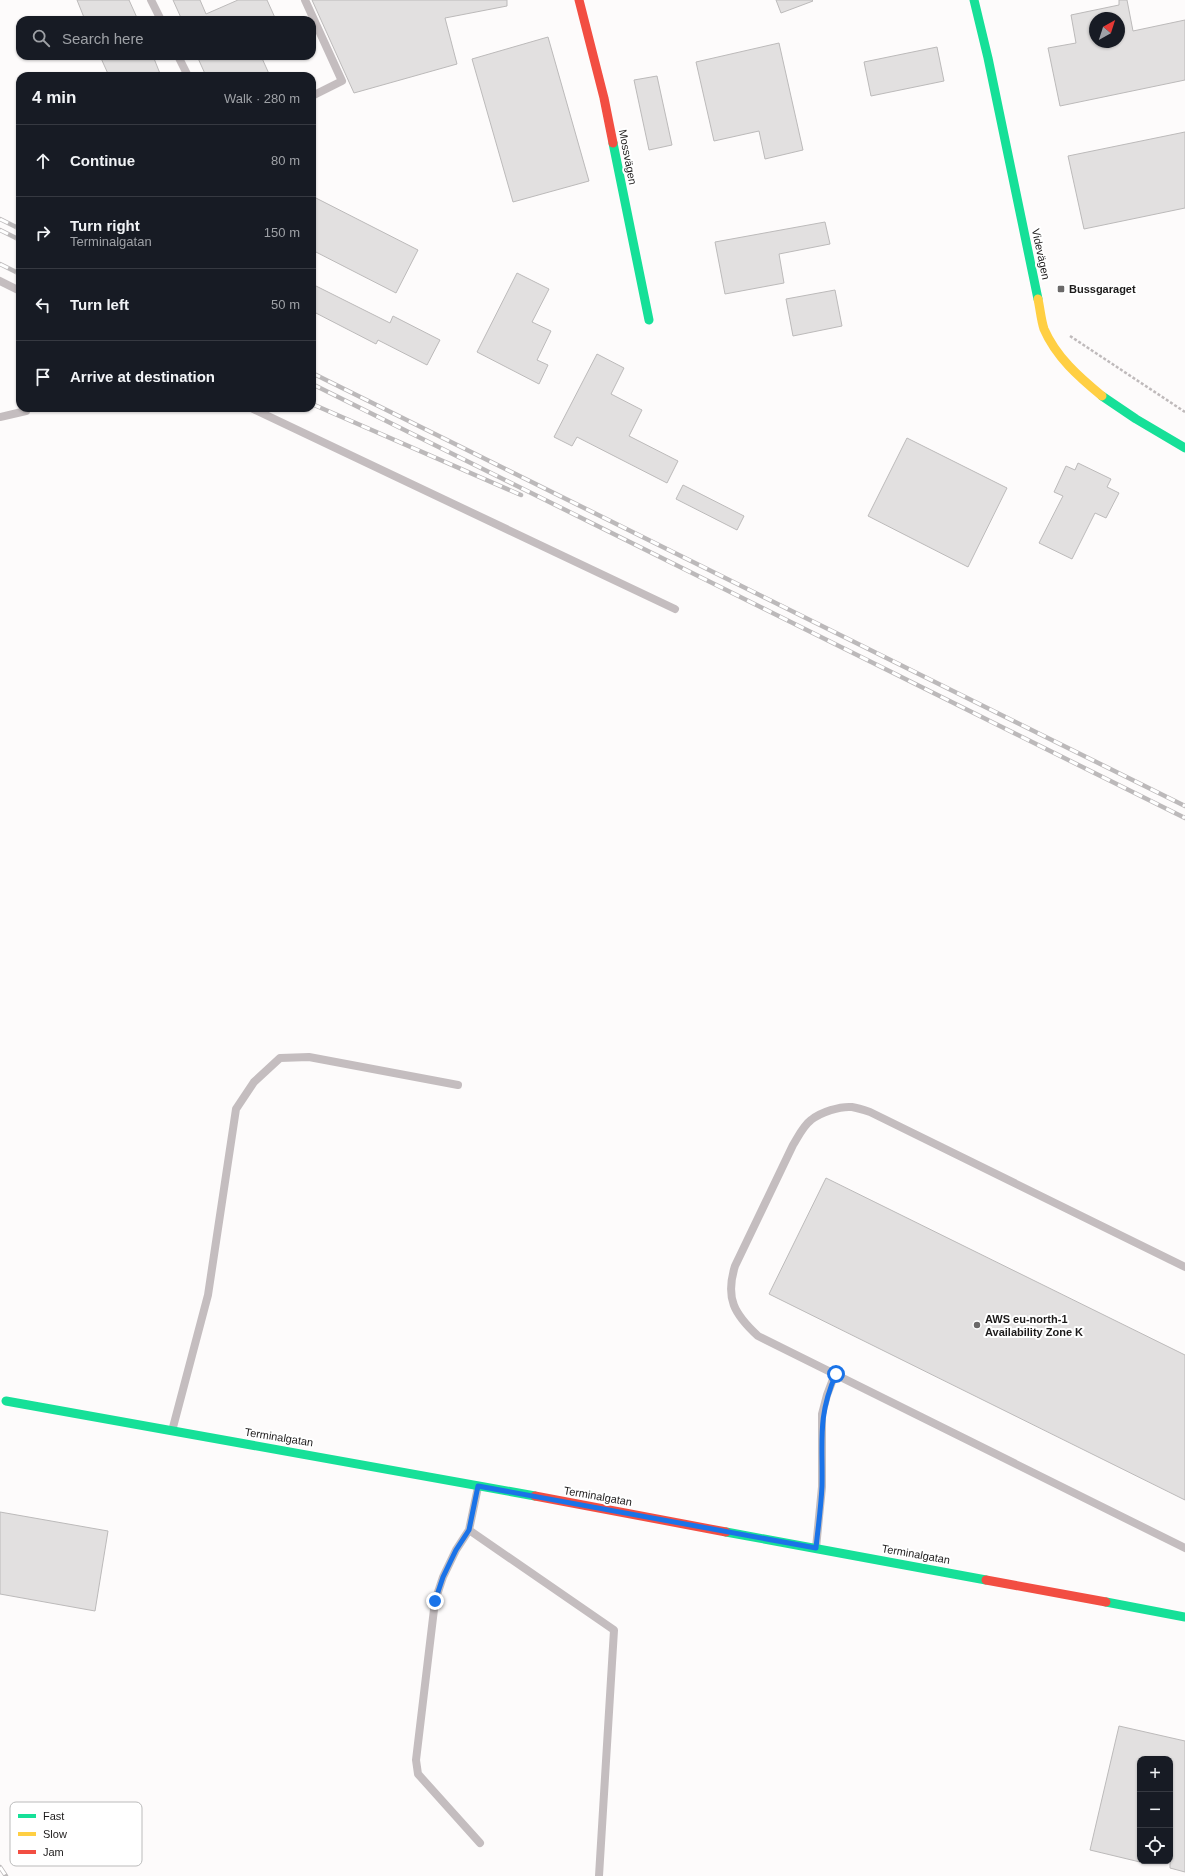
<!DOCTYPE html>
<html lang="en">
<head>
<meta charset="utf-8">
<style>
	:root { --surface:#171b24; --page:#242831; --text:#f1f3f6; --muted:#9ea1a6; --line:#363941 }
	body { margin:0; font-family:Arial,sans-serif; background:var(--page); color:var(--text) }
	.controls { position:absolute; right:12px; bottom:12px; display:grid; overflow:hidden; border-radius:8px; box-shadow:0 1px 3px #0004 }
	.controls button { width:36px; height:36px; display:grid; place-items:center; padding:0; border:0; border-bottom:1px solid var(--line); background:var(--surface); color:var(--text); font:20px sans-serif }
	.compass { position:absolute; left:1089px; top:12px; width:36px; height:36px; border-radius:50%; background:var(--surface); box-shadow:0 1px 3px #0004; rotate:39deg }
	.stop { position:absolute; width:12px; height:12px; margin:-9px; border:3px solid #1a73e8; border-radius:50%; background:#fff }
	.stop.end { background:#1a73e8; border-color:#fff; box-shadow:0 1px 4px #0008 }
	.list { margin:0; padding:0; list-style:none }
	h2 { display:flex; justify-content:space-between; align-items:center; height:52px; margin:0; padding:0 16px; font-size:17px }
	h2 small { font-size:13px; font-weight:400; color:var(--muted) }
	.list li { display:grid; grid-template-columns:26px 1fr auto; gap:12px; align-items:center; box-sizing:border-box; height:72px; padding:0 16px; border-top:1px solid var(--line) }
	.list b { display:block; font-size:15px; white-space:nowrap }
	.list p { margin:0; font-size:13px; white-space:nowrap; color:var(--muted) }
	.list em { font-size:13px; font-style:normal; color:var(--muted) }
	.icon { flex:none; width:22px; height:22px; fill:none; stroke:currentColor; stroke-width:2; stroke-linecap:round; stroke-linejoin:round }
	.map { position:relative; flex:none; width:1185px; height:1876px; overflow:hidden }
	.search { position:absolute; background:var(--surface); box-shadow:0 1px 3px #0004; left:16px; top:16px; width:300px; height:44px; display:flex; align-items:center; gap:10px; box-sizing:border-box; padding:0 14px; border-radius:12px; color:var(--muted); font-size:15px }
	.panel { position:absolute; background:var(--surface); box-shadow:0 1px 3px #0004; left:16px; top:72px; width:300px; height:340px; border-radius:12px }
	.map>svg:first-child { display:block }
	.building { fill:#e2e0e0; stroke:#bcbaba; fill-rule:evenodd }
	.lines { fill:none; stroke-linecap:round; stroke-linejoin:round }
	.path { stroke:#bfbabb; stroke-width:2.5; stroke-dasharray:3 2; stroke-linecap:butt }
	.lane { stroke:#c4bdbf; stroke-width:8 }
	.fast { stroke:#16e098; stroke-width:9 }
	.slow { stroke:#ffcf43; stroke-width:9 }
	.jam { stroke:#f24e42; stroke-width:9 }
	.rail-casing { stroke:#bcb9ba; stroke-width:4.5 }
	.rail { stroke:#fff; stroke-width:3; stroke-dasharray:9; stroke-linecap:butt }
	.route { stroke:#1a73e8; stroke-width:5 }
	.poi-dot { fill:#6b6969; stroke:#fff; stroke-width:1.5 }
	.labels { text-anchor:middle; stroke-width:4; stroke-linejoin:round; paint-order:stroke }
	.street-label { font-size:11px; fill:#1d1b1b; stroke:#fff }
	.poi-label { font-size:11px; font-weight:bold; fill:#1d1b1b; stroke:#fff; text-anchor:start }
	.key { fill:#fff; stroke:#bbb; stroke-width:1 }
	.key-label { font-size:11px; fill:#1d1b1b }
</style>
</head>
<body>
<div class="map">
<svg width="1185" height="1876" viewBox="0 0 1185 1876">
	<rect width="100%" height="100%" fill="#fdfbfb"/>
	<path class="building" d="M77,0h52l9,20h-53z
		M173,0h27l6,14 32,-14h29l9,20h-94z
		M312,0h195v6l-62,12 12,46 -103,29z
		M776,0h36l1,1 -32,12z
		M1119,0h8l6,31 52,-11v60l-125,26 -12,-58 28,-5 -5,-28 48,-10zM1095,18h24v24h-24z
		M548,37l41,144 -76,21 -41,-143z
		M779,43l24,107 -38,9 -6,-28 -45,10 -18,-79z
		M937,47l7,34 -73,15 -7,-34z
		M100,56h53l8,20h-52z
		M197,56h64l9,20h-64z
		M657,76l15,69 -23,5 -15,-70z
		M1185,132v76l-101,21 -16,-73z
		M312,196l106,54 -22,43 -84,-43z
		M825,222l5,22 -51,10 5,29 -59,11 -10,-52z
		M517,273l32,16 -17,33 19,9 -14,29 11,5 -9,19 -62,-32z
		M312,284l78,39 3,-7 47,24 -13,25 -49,-25 -2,4 -64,-33z
		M835,290l7,36 -49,10 -7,-37z
		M597,354l27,14 -13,26 31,16 -13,26 49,25 -11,22 -90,-46 -5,9 -18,-9z
		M907,438l100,50 -39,79 -100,-51z
		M1078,463l33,16 -4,8 12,6 -13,25 -11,-5 -23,46 -33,-16 24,-47 -9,-4 12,-26 9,4z
		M683,485l61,31 -7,14 -61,-31z
		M826,1178l359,177v145l-416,-206z
		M0,1512l108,19 -13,80 -95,-17z
		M1119,1726l66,15v131l-15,-4v-109h-30v103l-50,-12z"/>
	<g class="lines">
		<path class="path" d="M1070,336l115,76"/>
		<path class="lane" d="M151,0l10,20
			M305,0l37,81 -30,15
			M178,56l10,20
			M0,281l20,10
			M251,408l424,201
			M0,417l26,-6
			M1185,1267l-315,-155c-6,-2 -12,-4 -18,-5 -12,-1 -31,5 -41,13 -8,6 -13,17 -18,25l-58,121c-10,32 -1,48 23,70l427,212
			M172,1431l36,-136 28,-186 18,-27 26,-24 29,-1 149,28
			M478,1487l-9,43 -13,20 -13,27 -8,24 -19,159 2,14 62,69
			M469,1530l145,100 -15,246
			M816,1548l6,-61v-73l5,-19 8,-21"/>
		<path class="fast" d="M974,0l14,58 50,241
			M613,143l36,177
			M1102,396l34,23 49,29
			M6,1401l529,95
			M726,1532l260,48
			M1106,1602l79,15"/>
		<path class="slow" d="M1038,299c2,9 3,21 6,30 12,28 35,48 58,67"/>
		<path class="jam" d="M579,0l25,98 9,45
			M535,1496l191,36
			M986,1580l120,22"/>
		<g class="rail-casing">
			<path id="rail" d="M0,219l20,10
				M0,230l20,10
				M0,264l20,10
				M312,373l873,433
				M312,384l873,434
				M312,404l209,91
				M0,1867l6,9"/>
		</g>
		<use href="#rail" class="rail"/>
	</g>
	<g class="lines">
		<path class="route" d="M435,1601l8,-24 13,-27 13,-20 9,-44 338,62c2,-20 5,-41 6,-62 1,-44 -5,-69 14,-112"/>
	</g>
	<g class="poi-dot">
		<rect x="1057" y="285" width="8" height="8" rx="2"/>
		<circle cx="977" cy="1325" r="4"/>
	</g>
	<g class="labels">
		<g class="street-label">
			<text transform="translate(628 157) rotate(79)" y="4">Mossvägen</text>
			<text transform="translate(1041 254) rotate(78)" y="4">Videvägen</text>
			<text transform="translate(279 1437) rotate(9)" y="4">Terminalgatan</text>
			<text transform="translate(598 1496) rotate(10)" y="4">Terminalgatan</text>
			<text transform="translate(916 1554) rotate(10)" y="4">Terminalgatan</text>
		</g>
		<g class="poi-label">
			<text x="1069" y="293">Bussgaraget</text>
			<text x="985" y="1323">AWS eu-north-1<tspan x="985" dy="13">Availability Zone K</tspan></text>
		</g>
	</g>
	<rect x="10" y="1802" width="132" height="64" rx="6" class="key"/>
	<rect x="18" y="1814" width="18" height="4" fill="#16e098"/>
	<rect x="18" y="1832" width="18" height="4" fill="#ffcf43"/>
	<rect x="18" y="1850" width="18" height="4" fill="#f24e42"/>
	<g class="key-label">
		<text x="43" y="1820">Fast</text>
		<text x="43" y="1838">Slow</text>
		<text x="43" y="1856">Jam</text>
	</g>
</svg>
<div class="controls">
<button>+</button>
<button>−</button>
<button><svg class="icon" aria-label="locate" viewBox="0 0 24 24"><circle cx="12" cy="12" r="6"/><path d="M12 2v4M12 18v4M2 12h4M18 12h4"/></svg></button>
</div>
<svg class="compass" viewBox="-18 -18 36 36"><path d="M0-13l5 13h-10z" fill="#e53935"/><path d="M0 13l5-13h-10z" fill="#9ea1a6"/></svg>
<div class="stop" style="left:836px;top:1374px"></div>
<div class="stop end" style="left:435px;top:1601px"></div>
<div class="search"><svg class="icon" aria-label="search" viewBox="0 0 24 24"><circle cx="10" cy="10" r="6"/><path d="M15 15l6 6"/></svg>Search here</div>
<section class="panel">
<h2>4 min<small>Walk · 280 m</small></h2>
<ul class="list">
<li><svg class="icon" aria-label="ahead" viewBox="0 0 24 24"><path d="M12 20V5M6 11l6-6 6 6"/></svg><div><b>Continue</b></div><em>80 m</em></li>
<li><svg class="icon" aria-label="right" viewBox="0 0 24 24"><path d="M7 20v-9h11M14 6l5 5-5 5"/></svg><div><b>Turn right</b><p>Terminalgatan</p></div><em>150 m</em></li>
<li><svg class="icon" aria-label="left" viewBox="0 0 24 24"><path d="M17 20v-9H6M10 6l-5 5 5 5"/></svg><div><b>Turn left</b></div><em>50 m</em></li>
<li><svg class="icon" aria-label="arrive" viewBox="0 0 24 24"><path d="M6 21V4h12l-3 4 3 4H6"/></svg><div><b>Arrive at destination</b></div></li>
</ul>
</section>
</div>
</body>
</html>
